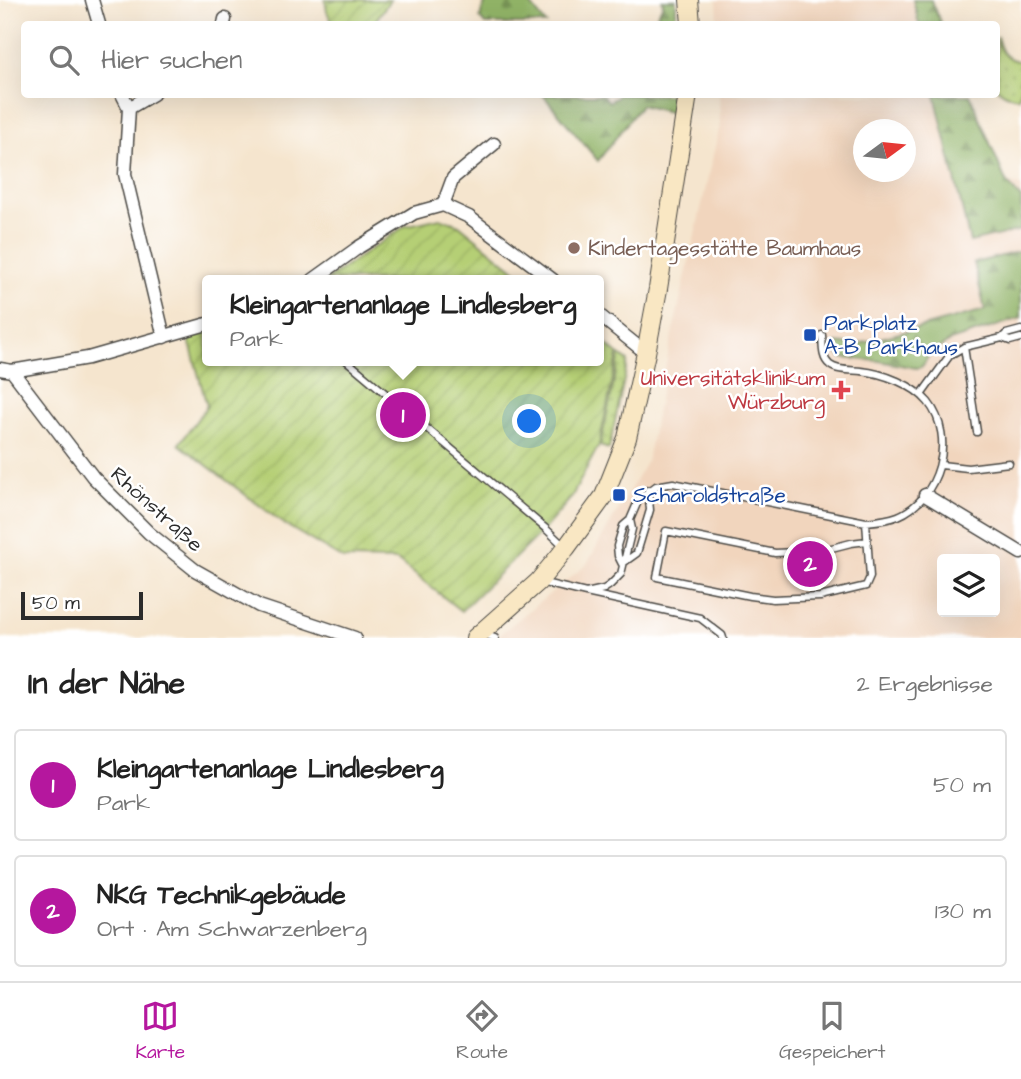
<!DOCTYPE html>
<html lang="de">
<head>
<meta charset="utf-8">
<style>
	:root { --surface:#fff; --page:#f6f6f6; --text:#222; --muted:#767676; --line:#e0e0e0; --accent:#b5179e }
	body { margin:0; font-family:"Architects Daughter",sans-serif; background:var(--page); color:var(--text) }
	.controls { position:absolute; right:21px; bottom:21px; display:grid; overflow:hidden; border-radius:7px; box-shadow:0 7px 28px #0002 }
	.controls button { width:63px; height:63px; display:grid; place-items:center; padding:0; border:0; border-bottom:2px solid var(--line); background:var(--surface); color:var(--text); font:35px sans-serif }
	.compass { position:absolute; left:853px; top:119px; width:63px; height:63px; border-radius:50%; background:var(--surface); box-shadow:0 7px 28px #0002; rotate:75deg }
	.scale { position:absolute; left:21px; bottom:18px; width:122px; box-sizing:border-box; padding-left:7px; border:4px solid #2b2b2b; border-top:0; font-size:19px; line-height:24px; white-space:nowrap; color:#2b2b2b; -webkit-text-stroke:5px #fff; paint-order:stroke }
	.you { position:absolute; left:530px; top:422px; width:24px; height:24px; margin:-18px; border:5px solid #fff; border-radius:50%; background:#1a73e8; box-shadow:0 0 0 10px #1a73e833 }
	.badge { display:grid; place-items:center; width:46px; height:46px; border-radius:50%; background:var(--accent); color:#fff; font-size:23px; font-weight:700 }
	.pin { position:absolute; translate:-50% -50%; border:4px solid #fff; box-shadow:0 2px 7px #0006 }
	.popup { position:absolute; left:202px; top:275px; width:402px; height:91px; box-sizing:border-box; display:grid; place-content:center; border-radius:7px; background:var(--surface); filter:drop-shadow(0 2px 5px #0005); font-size:23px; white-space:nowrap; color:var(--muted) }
	.popup b { font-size:26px; color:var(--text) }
	.popup::after { content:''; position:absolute; left:50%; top:100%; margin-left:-14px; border:14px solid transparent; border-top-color:var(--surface) }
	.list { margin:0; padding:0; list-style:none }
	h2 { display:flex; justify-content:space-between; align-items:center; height:91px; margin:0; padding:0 28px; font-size:30px }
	h2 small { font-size:23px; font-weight:400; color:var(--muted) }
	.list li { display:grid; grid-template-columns:46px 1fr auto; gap:21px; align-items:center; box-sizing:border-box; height:112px; margin:0 14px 14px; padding:0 14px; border:2px solid var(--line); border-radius:7px }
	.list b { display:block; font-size:26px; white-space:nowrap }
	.list p { margin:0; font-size:23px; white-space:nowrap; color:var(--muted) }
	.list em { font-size:23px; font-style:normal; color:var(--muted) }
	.icon { flex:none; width:38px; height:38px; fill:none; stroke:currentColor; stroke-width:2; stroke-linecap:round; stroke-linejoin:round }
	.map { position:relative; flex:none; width:1021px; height:638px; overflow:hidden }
	.search { position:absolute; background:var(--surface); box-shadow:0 7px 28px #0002; left:21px; right:21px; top:21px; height:77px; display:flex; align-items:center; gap:18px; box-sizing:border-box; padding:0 24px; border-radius:7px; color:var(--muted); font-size:26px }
	.sheet { height:343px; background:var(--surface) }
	nav { display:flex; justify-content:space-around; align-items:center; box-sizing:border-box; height:98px; border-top:2px solid var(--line); background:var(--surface); font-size:19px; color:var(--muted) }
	nav a { display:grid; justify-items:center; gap:4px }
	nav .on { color:var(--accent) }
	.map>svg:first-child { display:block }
	.built { fill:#f1d5bd; fill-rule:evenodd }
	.grass { fill:url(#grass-dots); stroke:#707d50; stroke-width:2 }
	.forest { fill:url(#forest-firs); stroke:#5e6e48; stroke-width:2 }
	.garden { fill:url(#garden-furrows); stroke:#707d50; stroke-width:2 }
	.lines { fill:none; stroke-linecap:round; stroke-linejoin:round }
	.lane-casing { stroke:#494743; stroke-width:9 }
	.street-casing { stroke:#494743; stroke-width:15 }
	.secondary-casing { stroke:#494743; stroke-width:20 }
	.lane { stroke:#fff; stroke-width:6 }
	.street { stroke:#fff; stroke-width:12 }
	.secondary { stroke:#f9e7c3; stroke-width:18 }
	.education-dot { fill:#8d6e63; stroke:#fff; stroke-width:2.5 }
	.transit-dot { fill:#1a4fb4; stroke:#fff; stroke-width:2.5 }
	.health-dot { fill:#e0444e; stroke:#fff; stroke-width:2.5 }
	.labels { text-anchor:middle; stroke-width:5; stroke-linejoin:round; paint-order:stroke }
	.education-label { font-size:21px; fill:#785e54; stroke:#fff; text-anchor:start }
	.transit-label { font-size:21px; fill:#164399; stroke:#fff; text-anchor:start }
	.health-label { font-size:21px; fill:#be3a42; stroke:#fff; text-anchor:end }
	.street-label { font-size:21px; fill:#2b2b2b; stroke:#fff }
</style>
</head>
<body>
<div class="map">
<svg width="1021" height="638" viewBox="0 0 1021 638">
	<defs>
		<pattern id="grass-dots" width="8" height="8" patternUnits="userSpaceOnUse" patternTransform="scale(1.75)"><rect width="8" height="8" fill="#b5cf75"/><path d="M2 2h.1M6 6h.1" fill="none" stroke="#9cb265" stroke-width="1.8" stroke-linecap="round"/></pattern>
		<pattern id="forest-firs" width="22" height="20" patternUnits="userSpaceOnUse" patternTransform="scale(1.75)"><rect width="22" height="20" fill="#90b266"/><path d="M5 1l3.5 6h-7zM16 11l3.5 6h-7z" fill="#769154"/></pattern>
		<pattern id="garden-furrows" width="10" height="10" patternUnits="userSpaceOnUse" patternTransform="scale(1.75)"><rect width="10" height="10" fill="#b5cf75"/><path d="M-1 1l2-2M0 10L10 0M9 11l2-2" fill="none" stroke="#9cb265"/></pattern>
	</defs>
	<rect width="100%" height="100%" fill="#fff"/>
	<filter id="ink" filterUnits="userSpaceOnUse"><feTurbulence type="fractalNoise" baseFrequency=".0143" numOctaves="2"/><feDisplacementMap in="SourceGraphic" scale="14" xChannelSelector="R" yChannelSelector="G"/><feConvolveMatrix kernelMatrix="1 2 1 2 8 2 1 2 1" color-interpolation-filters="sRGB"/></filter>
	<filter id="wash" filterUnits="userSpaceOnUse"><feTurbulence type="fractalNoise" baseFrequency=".00686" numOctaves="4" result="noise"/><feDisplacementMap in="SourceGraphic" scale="28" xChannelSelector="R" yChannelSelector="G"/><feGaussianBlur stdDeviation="1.57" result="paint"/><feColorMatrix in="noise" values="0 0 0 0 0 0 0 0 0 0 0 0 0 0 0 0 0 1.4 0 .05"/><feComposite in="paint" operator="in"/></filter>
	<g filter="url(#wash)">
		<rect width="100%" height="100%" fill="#f5e5ce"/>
		<path class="built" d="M717,0h214l10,24h-223z
			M719,95h251l36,87 15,4v452h-526l91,-73 61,-104 23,-116 50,-220zM864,130h42v42h-42zM942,559h53v53h-53z"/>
		<path class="grass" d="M997,36c4,17 7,22 24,26v27l-2,9 -9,-2 -13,-7z
			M620,355l8,6 -19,88 -9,-3z"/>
		<path class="forest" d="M486,0h41l19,24h-61l-5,-6z
			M662,0h14v24h-24l11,-19z
			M913,0h18l10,24h-22z
			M543,95h60l6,7 10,-7h55l-2,18 -31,-8 -43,56z
			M935,95h35l36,87 15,16v32l-51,12z
			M1021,251v67l-71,23 -21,14 -5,9 -3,3 -5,1 -37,-7 -37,-3 -6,-7v-8l19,2 130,-35 -11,-47z"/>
		<path class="garden" d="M325,0h65l-17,24h-40l-6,-12z
			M440,218l19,7 68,55h-201l79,-54z
			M207,331v30h392v-22l19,15 -19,91 -28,53 -26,30 -84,83 -64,-51 -54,-1 -59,-35 -105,-80 28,-38 -19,-70z"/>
	</g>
	<g filter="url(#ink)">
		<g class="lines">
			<g class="lane-casing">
				<path id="lane" d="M1002,338l8,3 11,-3
					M964,347l13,85
					M347,361l198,167 20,19
					M921,395l29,-40 14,-8 38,-9 4,-4 15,-4
					M941,465l27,3 41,-5
					M866,522l4,55 -4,9 -46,11 -47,2 -23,-3 -93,-19 9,-46 109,22 45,-2 31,-8 16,-2
					M623,563l14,-10 13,-43 -2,-20
					M622,564l-4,-8 -1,-10 6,-20 7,-6 9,-21 17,-13 17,-3 193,39c11,-1 22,-2 32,-6 41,-17 59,-78 30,-114 -14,-17 -45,-29 -67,-31 -9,-1 -24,0 -31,-6 -9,-7 -7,-20 -8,-30
					M540,582l46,11 18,-4 6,-4 11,-11 11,-45 -2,-9
					M586,593l114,25 22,17 1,3
					M483,634l12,4"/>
			</g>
			<g class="street-casing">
				<path id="street" d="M92,0l7,24
					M224,24l1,-5
					M122,94l7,14 -4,66 39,163
					M129,108l24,-14
					M443,205l10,-27 41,-34
					M313,280l46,-33 55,-34 29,-8 26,12 84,63
					M599,315l47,38
					M0,369l12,2 76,-13 119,-34
					M12,371l81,106 56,56 46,37 64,36 96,32
					M925,495l96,58"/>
			</g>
			<g class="secondary-casing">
				<path id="secondary" d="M689,0l2,24
					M475,638l63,-56 28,-34 38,-52 23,-58 19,-85 12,-64 30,-195"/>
			</g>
			<use href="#lane" class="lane"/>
			<use href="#street" class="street"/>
			<use href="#secondary" class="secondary"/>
		</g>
	</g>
	<circle class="education-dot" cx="574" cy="248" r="7"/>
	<g class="transit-dot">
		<rect x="803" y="328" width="14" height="14" rx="3.5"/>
		<rect x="612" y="488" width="14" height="14" rx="3.5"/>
	</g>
	<path class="health-dot" d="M837.5 379.5h7v7h7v7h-7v7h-7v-7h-7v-7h7z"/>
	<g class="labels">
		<g class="education-label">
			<text x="588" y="255">Kindertagesstätte Baumhaus</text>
		</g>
		<g class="transit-label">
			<text x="824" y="330">Parkplatz<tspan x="824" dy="24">A-B Parkhaus</tspan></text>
			<text x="633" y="502">Scharoldstraße</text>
		</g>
		<g class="health-label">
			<text x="825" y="385">Universitätsklinikum<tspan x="825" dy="24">Würzburg</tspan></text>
		</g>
		<g class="street-label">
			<text transform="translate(157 509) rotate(42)" y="7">Rhönstraße</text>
		</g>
	</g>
</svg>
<div class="controls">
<button><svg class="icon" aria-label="layers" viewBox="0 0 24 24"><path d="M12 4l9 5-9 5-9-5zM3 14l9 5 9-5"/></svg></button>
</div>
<svg class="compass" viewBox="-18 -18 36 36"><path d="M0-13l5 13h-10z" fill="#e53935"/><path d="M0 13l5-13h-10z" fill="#767676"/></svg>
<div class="scale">50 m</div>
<div class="you"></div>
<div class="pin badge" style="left:403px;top:415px">1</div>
<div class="popup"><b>Kleingartenanlage Lindlesberg</b>Park</div>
<div class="pin badge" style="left:810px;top:564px">2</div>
<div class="search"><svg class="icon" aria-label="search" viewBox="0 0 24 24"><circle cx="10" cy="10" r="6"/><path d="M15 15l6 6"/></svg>Hier suchen</div>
</div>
<section class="sheet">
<h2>In der Nähe<small>2 Ergebnisse</small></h2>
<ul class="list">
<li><span class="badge">1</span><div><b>Kleingartenanlage Lindlesberg</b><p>Park</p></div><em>50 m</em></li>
<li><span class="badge">2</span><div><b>NKG Technikgebäude</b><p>Ort · Am Schwarzenberg</p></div><em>130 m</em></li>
</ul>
</section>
<nav>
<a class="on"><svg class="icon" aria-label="map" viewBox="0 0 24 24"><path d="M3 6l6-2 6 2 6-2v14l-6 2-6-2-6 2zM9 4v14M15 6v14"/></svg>Karte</a>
<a><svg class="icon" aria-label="directions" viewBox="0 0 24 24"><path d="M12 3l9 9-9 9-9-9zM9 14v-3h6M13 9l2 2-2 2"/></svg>Route</a>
<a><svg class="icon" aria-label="saved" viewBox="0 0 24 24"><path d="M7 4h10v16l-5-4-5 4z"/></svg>Gespeichert</a>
</nav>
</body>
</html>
